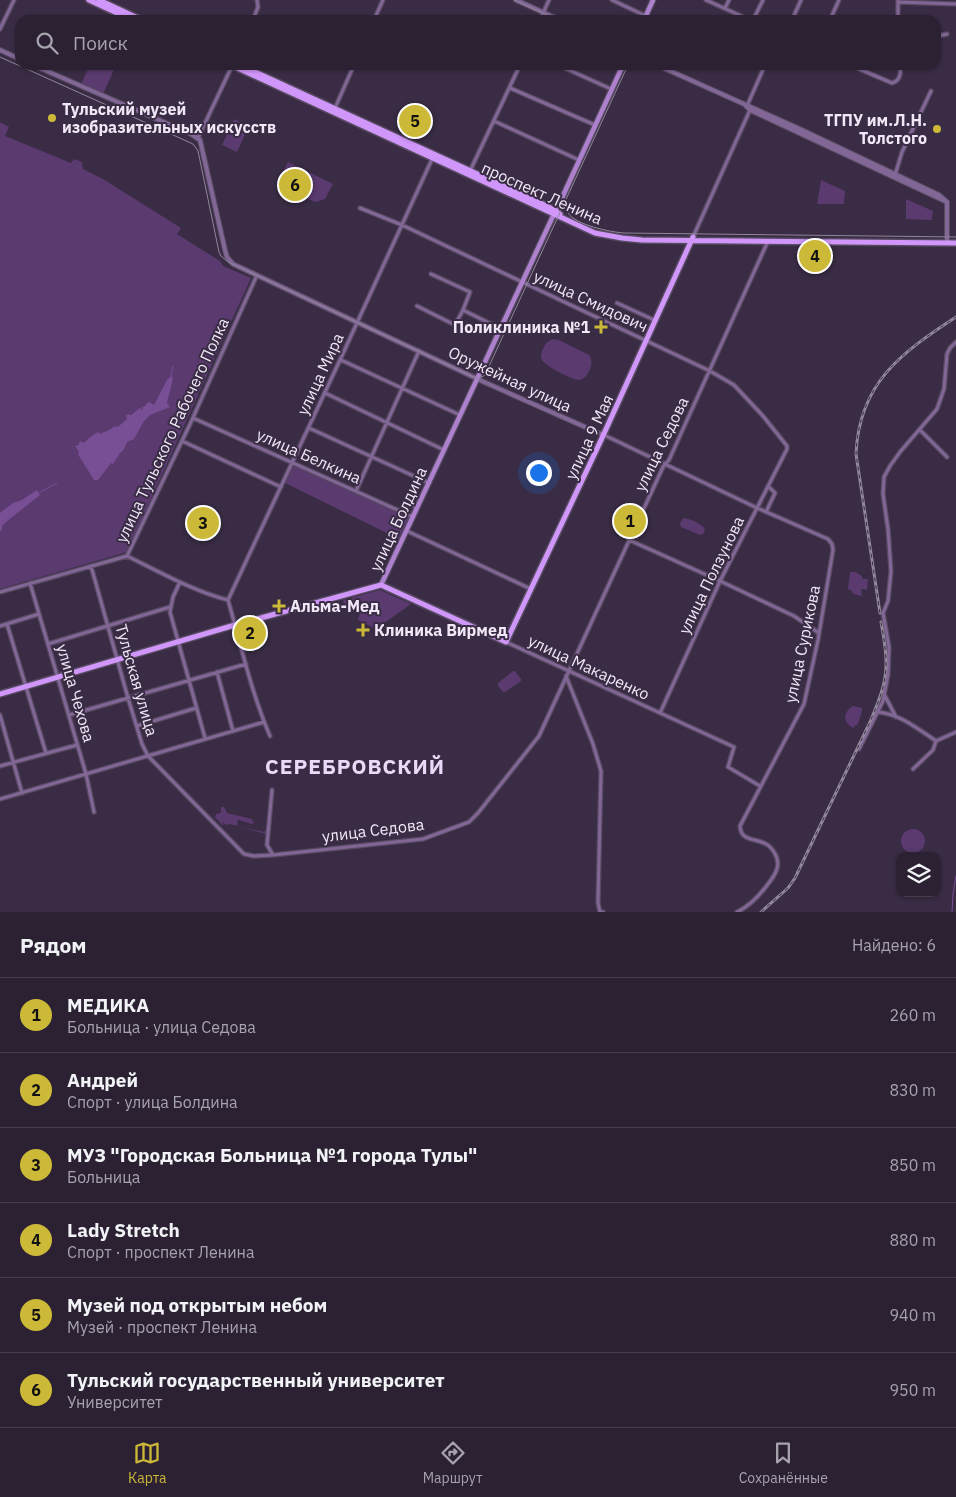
<!DOCTYPE html>
<html lang="ru">
<head>
<meta charset="utf-8">
<style>
	:root { --surface:#2b2133; --page:#33293b; --text:#f1f3f6; --muted:#a6a3ac; --line:#473e4e; --accent:#cdb938 }
	body { margin:0; font-family:"IBM Plex Sans",sans-serif; background:var(--page); color:var(--text) }
	.controls { position:absolute; right:15px; bottom:15px; display:grid; overflow:hidden; border-radius:10px; box-shadow:0 1px 4px #0004 }
	.controls button { width:45px; height:45px; display:grid; place-items:center; padding:0; border:0; border-bottom:1px solid var(--line); background:var(--surface); color:var(--text); font:25px sans-serif }
	.you { position:absolute; left:538px; top:472px; width:18px; height:18px; margin:-12px; border:4px solid #fff; border-radius:50%; background:#1a73e8; box-shadow:0 0 0 8px #1a73e833 }
	.badge { display:grid; place-items:center; width:32px; height:32px; border-radius:50%; background:var(--accent); color:#111; font-size:16px; font-weight:700 }
	.pin { position:absolute; translate:-50% -50%; border:2px solid #fff; box-shadow:0 1px 5px #0006 }
	.list { margin:0; padding:0; list-style:none }
	h2 { display:flex; justify-content:space-between; align-items:center; height:65px; margin:0; padding:0 20px; font-size:21px }
	h2 small { font-size:16px; font-weight:400; color:var(--muted) }
	.list li { display:grid; grid-template-columns:32px 1fr auto; gap:15px; align-items:center; box-sizing:border-box; height:75px; padding:0 20px; border-top:1px solid var(--line) }
	.list b { display:block; font-size:19px; white-space:nowrap }
	.list p { margin:0; font-size:16px; white-space:nowrap; color:var(--muted) }
	.list em { font-size:16px; font-style:normal; color:var(--muted) }
	.icon { flex:none; width:28px; height:28px; fill:none; stroke:currentColor; stroke-width:2; stroke-linecap:round; stroke-linejoin:round }
	.map { position:relative; flex:none; width:956px; height:912px; overflow:hidden }
	.search { position:absolute; background:var(--surface); box-shadow:0 1px 4px #0004; left:15px; right:15px; top:15px; height:55px; display:flex; align-items:center; gap:12px; box-sizing:border-box; padding:0 18px; border-radius:15px; color:var(--muted); font-size:19px }
	.sheet { height:515px; background:var(--surface) }
	nav { display:flex; justify-content:space-around; align-items:center; box-sizing:border-box; height:70px; border-top:1px solid var(--line); background:var(--surface); font-size:14px; color:var(--muted) }
	nav a { display:grid; justify-items:center; gap:2px }
	nav .on { color:var(--accent) }
	.map>svg:first-child { display:block }
	.green { fill:#5a3a6f }
	.water { fill:#784e95 }
	.lines { fill:none; stroke-linecap:round; stroke-linejoin:round }
	.stream { stroke:#784e95; stroke-width:1 }
	.minor-casing { stroke:#564a61; stroke-width:5.5 }
	.tertiary-casing { stroke:#564a61; stroke-width:6 }
	.secondary-casing { stroke:#564a61; stroke-width:7 }
	.primary-casing { stroke:#564a61; stroke-width:8 }
	.minor { stroke:#826696; stroke-width:3 }
	.tertiary { stroke:#826696; stroke-width:4 }
	.secondary { stroke:#ae81cf; stroke-width:4.5 }
	.primary { stroke:#d196fa; stroke-width:5 }
	.tram { stroke:#91869a; stroke-width:1 }
	.rail-casing { stroke:#91869a; stroke-width:3 }
	.rail { stroke:#392c44; stroke-width:1; stroke-dasharray:4; stroke-linecap:butt }
	.poi-dot { fill:#cdb938; stroke:#392c44; stroke-width:2 }
	.labels { text-anchor:middle; stroke-width:4; stroke-linejoin:round; paint-order:stroke }
	.poi-label { font-size:16px; font-weight:bold; fill:#f0e7f7; stroke:#392c44; text-anchor:start }
	.street-label { font-size:16px; fill:#f0e7f7; stroke:#392c44 }
	.district-label { font-size:21px; font-weight:bold; letter-spacing:1px; fill:#ebd9f9; stroke:#392c44 }
</style>
</head>
<body>
<div class="map">
<svg width="956" height="912" viewBox="0 0 956 912">
	<rect width="100%" height="100%" fill="#392c44"/>
	<path class="green" d="M90,65h26l-13,29 -22,-10z
		M234,119l15,7 -12,26 -15,-7z
		M0,122l9,5 -4,9 66,27 3,-4 8,3 1,7 20,10 78,49 -4,6 43,27 3,5 28,12 -124,274 -127,37z
		M288,162l45,22 -8,15 -10,3 -38,-18z
		M821,180l24,11 -1,13h-27z
		M906,199l27,12 -1,9 -26,-1z
		M553,339l6,1 30,15c3,5 3,9 1,14 -2,5 -5,10 -11,11 -7,0 -34,-14 -37,-20 -2,-4 -1,-7 1,-11 2,-5 4,-8 10,-10z
		M294,465l117,53h-2l-10,21 -114,-56z
		M683,518c6,0 18,5 22,11l-2,5 -3,1 -19,-8 -1,-3z
		M850,572h5l7,4v3h6l-1,11 -6,-1 1,7 -9,-2 -1,-3 -4,-2z
		M380,590l31,14 -35,25 -18,-9 3,-11 -11,-3 -5,1 -2,-7z
		M513,671h2l6,8v2l-16,11h-2l-5,-6v-3z
		M853,706l9,2v3l-4,13 -3,2 -1,2c-11,-4 -12,-16 -1,-22z
		M221,807h3l3,6 25,6 2,4 -2,1 -14,-4 -1,6 27,6 2,-3v5l-36,-10 -4,1 -3,-3v4l-8,-9 1,-3 5,-1z
		M901 841a12 12 0 1 1 24 0a12 12 0 1 1-24 0Z"/>
	<path class="water" d="M171,376l2,2 -6,25 3,4 -20,8 -6,6 -10,18 -7,3 -2,5 -3,5 -2,1 -7,11 -2,-1 -13,17h-4l-15,-24 -1,-2 1,-2 -4,-6 4,-1v-2l2,-2 3,2 5,-5 9,-6 2,2 13,-6v-2l2,1 4,-1 8,-7 -1,-4 3,-1v1h2l9,-7 3,2 -1,-3 3,-1 2,-3 2,-1 5,3 13,-25z
		M37,490l3,5 -34,27 -4,4v4l-2,1v-18l13,-10 9,-3z"/>
	<g class="lines">
		<path class="stream" d="M171,376l2,-10
			M40,492l17,-9
			M952,912l1,-18 3,-18"/>
		<g class="minor-casing">
			<path id="minor" d="M612,0l34,16
				M706,0l44,20
				M898,2l58,2
				M725,8l4,-8
				M253,20l5,-13 -1,-7
				M374,20l9,-20
				M540,20l9,-20
				M753,20l10,-20
				M792,20l9,-20
				M830,20l9,-20
				M898,20v-20
				M0,29l14,-29
				M936,35h7l4,-1
				M558,65l53,24
				M850,65l42,18c8,-2 10,-11 7,-18
				M510,88l85,37
				M747,106l18,-41
				M335,108l19,-43
				M494,121l85,39
				M198,138l34,-72
				M470,171l50,-106
				M895,175l7,-23 29,-61
				M360,208l42,17 308,146 24,14 29,31 24,30v3l-67,132 -60,132
				M693,237l57,-127
				M431,274l39,18 -7,18 38,19
				M617,303l37,17
				M417,306l38,19 8,-15
				M341,360l119,55
				M325,393l119,57
				M193,418l220,99
				M309,428l120,55
				M920,430l27,27
				M604,435l151,72 73,32 4,5 1,6 -15,90 -14,64 -64,122c1,16 16,12 26,18 4,2 6,5 8,8 8,12 2,22 -6,32 -8,11 -18,22 -31,28
				M182,441l99,46
				M356,491l63,-140
				M407,502l10,6
				M766,512l9,-19 -7,-7
				M407,531l124,58
				M629,540l91,41 74,35 25,17
				M127,556c33,16 66,35 101,44
				M91,566l37,132 14,46 6,12 96,98 10,2 19,-1 150,-16 46,-17 9,-9 61,-77 124,-269 6,-7 99,-219
				M180,582l-7,15 -3,15 35,126
				M30,583l56,191 8,38
				M0,592l127,-36 64,-134 66,-147
				M228,600l112,-240 93,-203
				M228,600c13,45 23,92 42,136
				M7,624l39,129
				M0,626l39,-12
				M506,642l228,105 -6,20 32,19
				M48,644l122,-37
				M217,672l16,59
				M566,676l27,68 8,27 -3,132 2,9h3
				M884,694l12,23
				M878,712c22,2 40,17 58,29
				M0,715l22,78
				M69,715l177,-51
				M137,726l59,-18
				M936,741l20,-9
				M859,749l24,-48 5,-26 1,-28 -6,-34 5,-12 3,-30 -3,-42 -5,-35 1,-17 6,-11 10,-14 37,-43 7,-20 3,-35 3,-6 6,-6
				M0,766l77,-21
				M913,769l20,-19 3,-9
				M272,790l-5,55 6,10
				M0,799l264,-77"/>
		</g>
		<g class="tertiary-casing">
			<path id="tertiary" d="M516,0l44,20
				M0,50l20,9
				M33,65l158,69 9,6 25,110 2,7 6,7 251,118 119,53
				M657,65l145,65 137,65 8,7v38
				M746,106l4,4 197,92"/>
		</g>
		<g class="secondary-casing">
			<path id="secondary" d="M644,20l9,-20
				M556,211l67,-146
				M381,585l173,-371"/>
		</g>
		<g class="primary-casing">
			<path id="primary" d="M89,0l43,20
				M99,0l43,20
				M231,65l364,168 27,5 20,2 314,3
				M240,65l309,142 11,7
				M0,694l235,-69 146,-40 125,57 96,-204 91,-201"/>
		</g>
		<use href="#minor" class="minor"/>
		<use href="#tertiary" class="tertiary"/>
		<use href="#secondary" class="secondary"/>
		<use href="#primary" class="primary"/>
		<path class="tram" d="M514,0l44,20
			M0,57l193,87 5,7 21,101 2,4 7,6 250,117 7,-4 143,-310
			M565,202c0,4 0,8 3,11 8,12 42,19 56,20l332,4"/>
		<g class="rail-casing">
			<path id="rail" d="M880,613l-24,-159c3,-71 45,-101 100,-137
				M761,912l27,-24 7,-10 75,-156c6,-15 13,-29 15,-45 3,-17 -1,-38 -4,-55"/>
		</g>
		<use href="#rail" class="rail"/>
	</g>
	<g class="poi-dot">
		<circle cx="52" cy="118" r="5"/>
		<circle cx="937" cy="129" r="5"/>
		<path d="M598.5 319.5h5v5h5v5h-5v5h-5v-5h-5v-5h5z"/>
		<path d="M276.5 598.5h5v5h5v5h-5v5h-5v-5h-5v-5h5z"/>
		<path d="M360.5 622.5h5v5h5v5h-5v5h-5v-5h-5v-5h5z"/>
	</g>
	<g class="labels">
		<g class="poi-label">
			<text x="62" y="115">Тульский музей<tspan x="62" dy="18">изобразительных искусств</tspan></text>
			<text x="927" y="126" text-anchor="end">ТГПУ им.Л.Н.<tspan x="927" dy="18">Толстого</tspan></text>
			<text x="590" y="333" text-anchor="end">Поликлиника №1</text>
			<text x="290" y="612">Альма-Мед</text>
			<text x="374" y="636">Клиника Вирмед</text>
		</g>
		<g class="street-label">
			<text transform="translate(542 193) rotate(24)" y="6">проспект Ленина</text>
			<text transform="translate(591 301) rotate(25)" y="6">улица Смидович</text>
			<text transform="translate(320 374) rotate(-65)" y="6">улица Мира</text>
			<text transform="translate(510 379) rotate(25)" y="6">Оружейная улица</text>
			<text transform="translate(172 430) rotate(-65)" y="6">улица Тульского Рабочего Полка</text>
			<text transform="translate(589 437) rotate(-65)" y="6">улица 9 Мая</text>
			<text transform="translate(661 444) rotate(-64)" y="6">улица Седова</text>
			<text transform="translate(309 456) rotate(24)" y="6">улица Белкина</text>
			<text transform="translate(398 519) rotate(-65)" y="6">улица Болдина</text>
			<text transform="translate(711 575) rotate(-64)" y="6">улица Ползунова</text>
			<text transform="translate(802 644) rotate(-78)" y="6">улица Сурикова</text>
			<text transform="translate(589 667) rotate(25)" y="6">улица Макаренко</text>
			<text transform="translate(137 680) rotate(74)" y="6">Тульская улица</text>
			<text transform="translate(76 693) rotate(74)" y="6">улица Чехова</text>
			<text transform="translate(373 830) rotate(-7)" y="6">улица Седова</text>
		</g>
		<g class="district-label">
			<text x="355" y="774">СЕРЕБРОВСКИЙ</text>
		</g>
	</g>
</svg>
<div class="controls">
<button><svg class="icon" aria-label="layers" viewBox="0 0 24 24"><path d="M12 4l9 5-9 5-9-5zM3 14l9 5 9-5"/></svg></button>
</div>
<div class="you"></div>
<div class="pin badge" style="left:630px;top:521px">1</div>
<div class="pin badge" style="left:250px;top:633px">2</div>
<div class="pin badge" style="left:203px;top:523px">3</div>
<div class="pin badge" style="left:815px;top:256px">4</div>
<div class="pin badge" style="left:415px;top:121px">5</div>
<div class="pin badge" style="left:295px;top:185px">6</div>
<div class="search"><svg class="icon" aria-label="search" viewBox="0 0 24 24"><circle cx="10" cy="10" r="6"/><path d="M15 15l6 6"/></svg>Поиск</div>
</div>
<section class="sheet">
<h2>Рядом<small>Найдено: 6</small></h2>
<ul class="list">
<li><span class="badge">1</span><div><b>МЕДИКА</b><p>Больница · улица Седова</p></div><em>260 m</em></li>
<li><span class="badge">2</span><div><b>Андрей</b><p>Спорт · улица Болдина</p></div><em>830 m</em></li>
<li><span class="badge">3</span><div><b>МУЗ &quot;Городская Больница №1 города Тулы&quot;</b><p>Больница</p></div><em>850 m</em></li>
<li><span class="badge">4</span><div><b>Lady Stretch</b><p>Спорт · проспект Ленина</p></div><em>880 m</em></li>
<li><span class="badge">5</span><div><b>Музей под открытым небом</b><p>Музей · проспект Ленина</p></div><em>940 m</em></li>
<li><span class="badge">6</span><div><b>Тульский государственный университет</b><p>Университет</p></div><em>950 m</em></li>
</ul>
</section>
<nav>
<a class="on"><svg class="icon" aria-label="map" viewBox="0 0 24 24"><path d="M3 6l6-2 6 2 6-2v14l-6 2-6-2-6 2zM9 4v14M15 6v14"/></svg>Карта</a>
<a><svg class="icon" aria-label="directions" viewBox="0 0 24 24"><path d="M12 3l9 9-9 9-9-9zM9 14v-3h6M13 9l2 2-2 2"/></svg>Маршрут</a>
<a><svg class="icon" aria-label="saved" viewBox="0 0 24 24"><path d="M7 4h10v16l-5-4-5 4z"/></svg>Сохранённые</a>
</nav>
</body>
</html>
